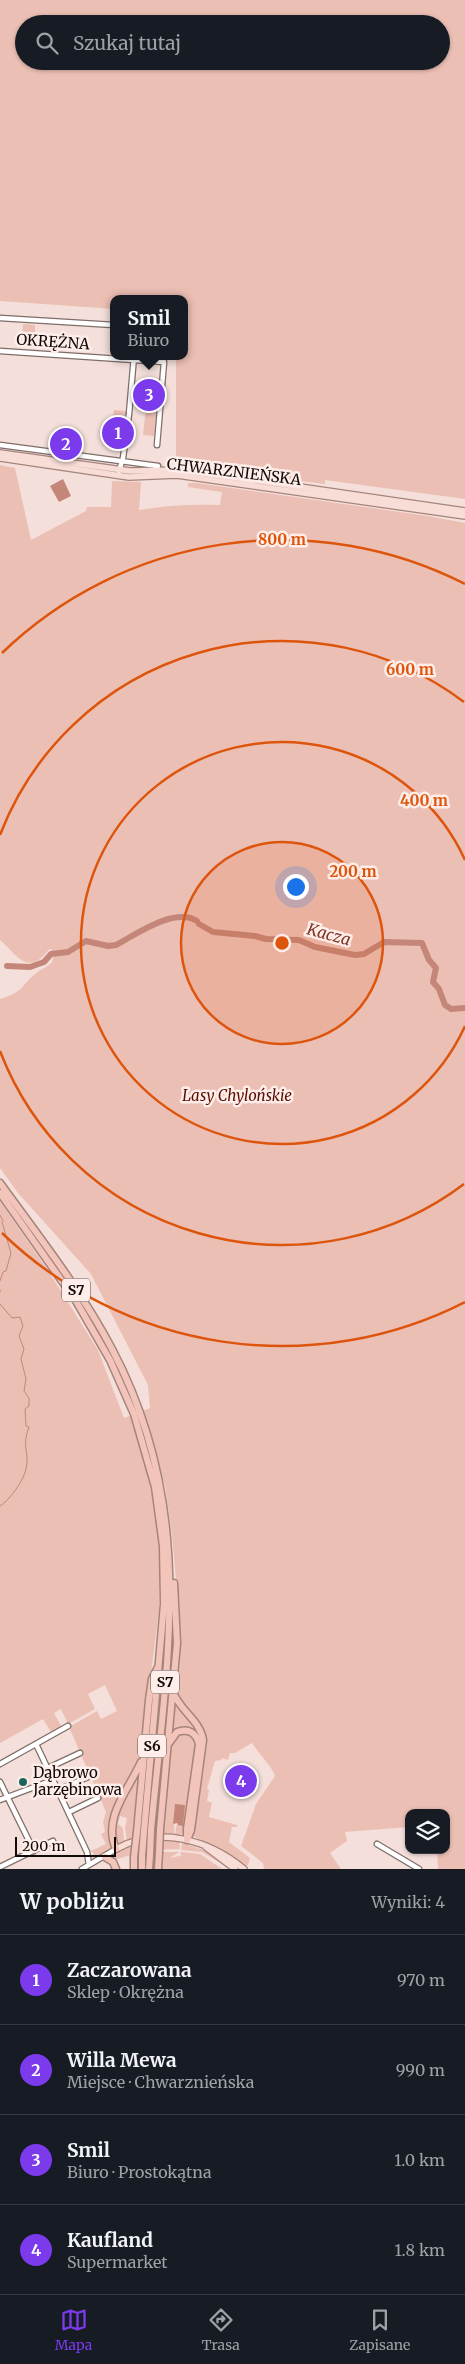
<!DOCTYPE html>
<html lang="pl">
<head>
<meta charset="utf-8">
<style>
	:root { --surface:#171b24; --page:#20242c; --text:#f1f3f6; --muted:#9ea1a6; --line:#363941; --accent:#7c3aed }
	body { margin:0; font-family:Merriweather,serif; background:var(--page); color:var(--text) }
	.controls { position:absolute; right:15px; bottom:15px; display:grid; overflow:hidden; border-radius:10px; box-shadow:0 1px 4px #0004 }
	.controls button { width:45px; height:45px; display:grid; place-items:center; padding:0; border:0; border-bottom:1px solid var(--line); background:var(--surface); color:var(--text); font:25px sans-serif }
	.scale { position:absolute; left:15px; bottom:12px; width:101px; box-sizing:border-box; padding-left:5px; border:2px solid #110a09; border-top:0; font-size:14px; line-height:18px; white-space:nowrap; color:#110a09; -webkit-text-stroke:4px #feede9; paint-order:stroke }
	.you { position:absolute; left:295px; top:886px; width:18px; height:18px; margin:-12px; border:4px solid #fff; border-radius:50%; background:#1a73e8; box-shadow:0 0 0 8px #1a73e833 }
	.badge { display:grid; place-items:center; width:32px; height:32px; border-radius:50%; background:var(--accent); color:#fff; font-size:16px; font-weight:700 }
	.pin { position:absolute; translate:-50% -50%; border:2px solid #fff; box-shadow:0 1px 5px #0006 }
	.popup { position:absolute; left:110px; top:295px; width:78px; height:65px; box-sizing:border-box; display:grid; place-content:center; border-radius:10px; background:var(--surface); filter:drop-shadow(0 1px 4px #0005); font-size:16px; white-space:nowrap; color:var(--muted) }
	.popup b { font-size:19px; color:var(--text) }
	.popup::after { content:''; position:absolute; left:50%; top:100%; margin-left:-10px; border:10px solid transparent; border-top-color:var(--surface) }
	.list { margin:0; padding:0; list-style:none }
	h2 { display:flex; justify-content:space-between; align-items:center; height:65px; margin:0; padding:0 20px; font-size:21px }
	h2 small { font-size:16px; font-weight:400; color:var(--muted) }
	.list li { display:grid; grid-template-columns:32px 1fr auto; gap:15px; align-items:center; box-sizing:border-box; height:90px; padding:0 20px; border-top:1px solid var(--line) }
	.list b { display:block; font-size:19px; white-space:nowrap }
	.list p { margin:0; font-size:16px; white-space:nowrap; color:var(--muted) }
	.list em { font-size:16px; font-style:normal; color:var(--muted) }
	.icon { flex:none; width:28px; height:28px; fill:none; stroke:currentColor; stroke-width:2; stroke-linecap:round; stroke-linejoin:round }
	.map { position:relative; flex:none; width:465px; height:1869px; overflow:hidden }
	.search { position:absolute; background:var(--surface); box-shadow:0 1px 4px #0004; left:15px; right:15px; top:15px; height:55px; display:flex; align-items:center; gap:12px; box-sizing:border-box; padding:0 18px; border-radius:28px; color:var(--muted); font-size:19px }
	.sheet { height:425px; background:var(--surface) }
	nav { display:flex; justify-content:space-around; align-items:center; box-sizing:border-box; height:70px; border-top:1px solid var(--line); background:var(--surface); font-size:14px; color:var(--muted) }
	nav a { display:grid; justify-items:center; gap:2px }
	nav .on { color:var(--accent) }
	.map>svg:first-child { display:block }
	.green { fill:#ecbfb4; fill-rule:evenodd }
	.water { fill:#c48678 }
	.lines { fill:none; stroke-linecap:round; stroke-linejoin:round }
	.stream { stroke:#c48678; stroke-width:1 }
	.river { stroke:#c48678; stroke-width:6 }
	.minor-casing { stroke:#7f6d68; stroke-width:7 }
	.major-casing { stroke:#a4847c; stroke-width:8 }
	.highway-casing { stroke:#a4847c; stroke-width:9 }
	.minor { stroke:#fff; stroke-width:4.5 }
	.major { stroke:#f8dcd6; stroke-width:5.5 }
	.highway { stroke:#f3c5ba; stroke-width:6 }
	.highway-bridge-casing { stroke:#a4847c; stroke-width:9; stroke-linecap:butt }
	.highway-bridge { stroke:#f3c5ba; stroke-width:6 }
	.ring { fill:none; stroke:#dd550c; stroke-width:2.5 }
	.poi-dot { fill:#1c655c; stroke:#feede9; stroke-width:2 }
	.labels { text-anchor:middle; stroke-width:5; stroke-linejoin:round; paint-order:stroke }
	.shield { fill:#feede9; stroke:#584e4c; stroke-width:1 }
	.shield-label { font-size:14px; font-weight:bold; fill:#110a09 }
	.street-label { font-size:15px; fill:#110a09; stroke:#feede9 }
	.park-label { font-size:15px; font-style:italic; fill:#590e01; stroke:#feede9 }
	.poi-label { font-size:15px; fill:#110a09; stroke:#feede9; text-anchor:start }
	.water-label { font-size:16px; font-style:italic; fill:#803424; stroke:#feede9 }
	.centre { fill:#dd550c; stroke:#feede9; stroke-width:2.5 }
	.ring-label { font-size:15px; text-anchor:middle; font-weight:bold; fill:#dd550c; stroke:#feede9; stroke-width:5; stroke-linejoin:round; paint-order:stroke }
</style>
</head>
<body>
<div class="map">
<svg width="465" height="1869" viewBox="0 0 465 1869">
	<rect width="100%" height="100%" fill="#f4dfda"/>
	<path class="green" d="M0,0h465v499l-140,-19v4l-149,-18v-110h8v-57h-70v10l-114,-8zM24,24h417v37h-417z
		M23,324l12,1v13l-13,-1z
		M147,397l11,1 -4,38 -11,-1z
		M114,410l13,1 -2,15 -13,-1z
		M0,465l15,3 16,72 55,-29 1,-4h24l1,-26 29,1 -2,28c27,-5 54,-6 81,-5l2,-13 -34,-5v-4h9l231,33 37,7v1346h-27l-1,-19h9v-37h-37v14l-64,5 2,9 -17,12 11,16h-77l-1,-6 -22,-17 15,-42 19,-28c-2,-8 -17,-23 -23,-33l-17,10h-5l-2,7 -6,-2 -1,2 -6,1 -8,28 2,1 -2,11 5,2 -3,14 28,8v2h-5l-3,15 21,16 -2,7 -5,2 -21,-17 -29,-14 12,-97 -29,-44 3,-82 -7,-77 -7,-50 -23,-75 8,-3 -2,-23 -57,-111 -73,-81 -18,-25v-169c25,-7 21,-15 39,-28 4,-3 10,-5 13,-9 2,-4 1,-8 0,-12l-2,-1c-4,3 -5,6 -9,9 -17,15 -30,-10 -41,-18z
		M0,1201l47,68 51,81 26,68 8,-3 16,57 8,44 3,32v63l-19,148 -29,63v27l-15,10 -5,-2 3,-2 -1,-3h-4l17,-8 -5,-10 4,-2 -2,-10 3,-10 -37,-85 28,-16 4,8 16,-8 -12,-26 -17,9 7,15 -27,15 -7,-15 -7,4 7,13 -10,6 -8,-13 -43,24z
		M137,1413c6,5 10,25 12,34 35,125 12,254 0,380h-2l18,-189 2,-62 -3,-50 -6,-38z
		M173,1699l26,31v28l-5,-26 -23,3z
		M186,1732l8,5 2,8 -13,88 -4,2 -4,-1 2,-11 1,2 -3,-21 -1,30 -25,1 -22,6 -2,-13 2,-10 -7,-2 -2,8 5,4 1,14 -6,1c-12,-23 11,-54 22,-74l-6,63 29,-4 9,-86 4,-6z
		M163,1839l16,2 1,8 -32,1 -34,10 -5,-4 22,-12z
		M182,1843l22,7 26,19 -28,-17 -21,-2z
		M161,1852h18l-9,6 14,-3h-4l1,-3 19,2 22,15h-62z"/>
	<path class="water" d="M63,479l8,17 -12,6 -9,-16z
		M175,1804l10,1 -2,21 -5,-1 -1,-2 -4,1z"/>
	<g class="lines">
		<path class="stream" d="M0,1215l3,6
			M0,1281l3,-9 3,-1 5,-18 -9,-31
			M0,1290v2
			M0,1304l12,14 8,-1 3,9 -4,10 5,13 -3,10 5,20 -2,12 5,7v8l-4,3 1,17 3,1c-8,20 1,25 -3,42 -2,11 -17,32 -26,37"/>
		<path class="river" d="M199,924l14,8 42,4 11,3 33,1 16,7 40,8 9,-1 20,-12 38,1 7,17 7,8 -3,14 6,7 6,16 6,4 14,-1
			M7,966l23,1 14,-5 7,-8 17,-2 18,-11 22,5 8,-1c21,-11 58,-38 81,-24"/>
		<g class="minor-casing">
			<path id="minor" d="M0,318l114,7
				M0,351l164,11 -7,83
				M0,445l158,21
				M119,471l4,-13 6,-44 5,-58
				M36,1744l51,108 2,13
				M0,1764l68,-38
				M48,1768l32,-15
				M0,1782l34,69
				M58,1790l30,-13
				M0,1800l53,-20
				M69,1812l29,-14
				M377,1844l42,25
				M0,1867l53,-26
				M82,1869l34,-20"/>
		</g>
		<g class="major-casing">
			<path id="major" d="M0,453l130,18 53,-1 282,41
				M0,458l129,19 48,-2 288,41
				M206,1847l29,22
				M116,1849c43,-24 93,-9 128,20"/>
		</g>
		<g class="highway-casing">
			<path id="highway" d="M0,1183c39,54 81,107 112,166 85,161 55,310 39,481
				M0,1193l76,108 34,59 24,54 21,73 8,59 1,58 -20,227
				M173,1692c7,19 27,28 30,48l-12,90 -4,10
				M169,1743l8,-11c12,-4 19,1 22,12l-12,85v9
				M160,1829l17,-186 -3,-60
				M137,1832l12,-132 3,-21 6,-12
				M116,1849c-14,-31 13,-60 25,-87
				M105,1857l8,5 3,7
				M134,1869v-12
				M142,1869v-13
				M149,1869l1,-14
				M158,1869l1,-16"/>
		</g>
		<use href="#minor" class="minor"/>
		<use href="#major" class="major"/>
		<use href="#highway" class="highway"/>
		<g class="highway-bridge-casing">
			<path id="highway-bridge" d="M159,1853l1,-24
				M150,1855l1,-25
				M142,1856l2,-25
				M134,1857l3,-25"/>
		</g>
		<use href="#highway-bridge" class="highway-bridge"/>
	</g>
	<circle cx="282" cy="943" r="101" fill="#dd550c" fill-opacity=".12"/>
	<g class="ring">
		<circle cx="282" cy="943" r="101"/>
		<path d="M465 1026A201 201 0 1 1 465 860"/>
		<path d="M464 1184A302 302 0 0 1 0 1051M0 835A302 302 0 0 1 464 702"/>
		<path d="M465 1302A403 403 0 0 1 2 1233M2 653A403 403 0 0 1 465 584"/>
	</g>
	<circle class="poi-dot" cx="23" cy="1782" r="5"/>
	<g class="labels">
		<g class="shield">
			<rect x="62" y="1278.5" width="28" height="23" rx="4"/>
			<rect x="151" y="1670.5" width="28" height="23" rx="4"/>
			<rect x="138" y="1734.5" width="28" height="23" rx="4"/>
		</g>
		<g class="shield-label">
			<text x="76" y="1295">S7</text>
			<text x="165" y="1687">S7</text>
			<text x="152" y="1751">S6</text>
		</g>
		<g class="street-label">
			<text transform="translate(53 342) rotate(4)" y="5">OKRĘŻNA</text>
			<text transform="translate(234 472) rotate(7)" y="5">CHWARZNIEŃSKA</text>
		</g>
		<g class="park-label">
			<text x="237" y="1101">Lasy Chylońskie</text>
		</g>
		<g class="poi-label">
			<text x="33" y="1778">Dąbrowo<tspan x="33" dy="17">Jarzębinowa</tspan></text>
		</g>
		<g class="water-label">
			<text transform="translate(329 934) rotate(15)" y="6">Kacza</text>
		</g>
	</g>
	<circle cx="282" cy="943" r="8" class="centre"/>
	<g class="ring-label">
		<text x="282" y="545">800 m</text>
		<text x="410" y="675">600 m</text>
		<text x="424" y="806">400 m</text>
		<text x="353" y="877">200 m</text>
	</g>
</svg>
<div class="controls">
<button><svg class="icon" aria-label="layers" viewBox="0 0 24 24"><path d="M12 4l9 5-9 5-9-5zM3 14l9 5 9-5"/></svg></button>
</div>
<div class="scale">200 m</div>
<div class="you"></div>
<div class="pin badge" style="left:118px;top:433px">1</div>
<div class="pin badge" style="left:66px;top:444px">2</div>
<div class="pin badge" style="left:149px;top:395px">3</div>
<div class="popup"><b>Smil</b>Biuro</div>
<div class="pin badge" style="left:241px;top:1781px">4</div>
<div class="search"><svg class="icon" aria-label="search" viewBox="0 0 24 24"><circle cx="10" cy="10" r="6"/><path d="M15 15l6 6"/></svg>Szukaj tutaj</div>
</div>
<section class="sheet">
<h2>W pobliżu<small>Wyniki: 4</small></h2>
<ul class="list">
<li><span class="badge">1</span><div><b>Zaczarowana</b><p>Sklep · Okrężna</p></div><em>970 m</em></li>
<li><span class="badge">2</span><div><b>Willa Mewa</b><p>Miejsce · Chwarznieńska</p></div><em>990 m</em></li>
<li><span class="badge">3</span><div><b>Smil</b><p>Biuro · Prostokątna</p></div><em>1.0 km</em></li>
<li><span class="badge">4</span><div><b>Kaufland</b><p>Supermarket</p></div><em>1.8 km</em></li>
</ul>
</section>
<nav>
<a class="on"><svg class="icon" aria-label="map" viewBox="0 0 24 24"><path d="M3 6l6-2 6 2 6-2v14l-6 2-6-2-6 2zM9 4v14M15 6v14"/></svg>Mapa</a>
<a><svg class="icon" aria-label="directions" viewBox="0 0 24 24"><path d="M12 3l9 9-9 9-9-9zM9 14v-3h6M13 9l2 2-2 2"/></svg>Trasa</a>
<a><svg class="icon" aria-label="saved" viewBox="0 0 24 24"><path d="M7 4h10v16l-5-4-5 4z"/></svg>Zapisane</a>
</nav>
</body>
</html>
